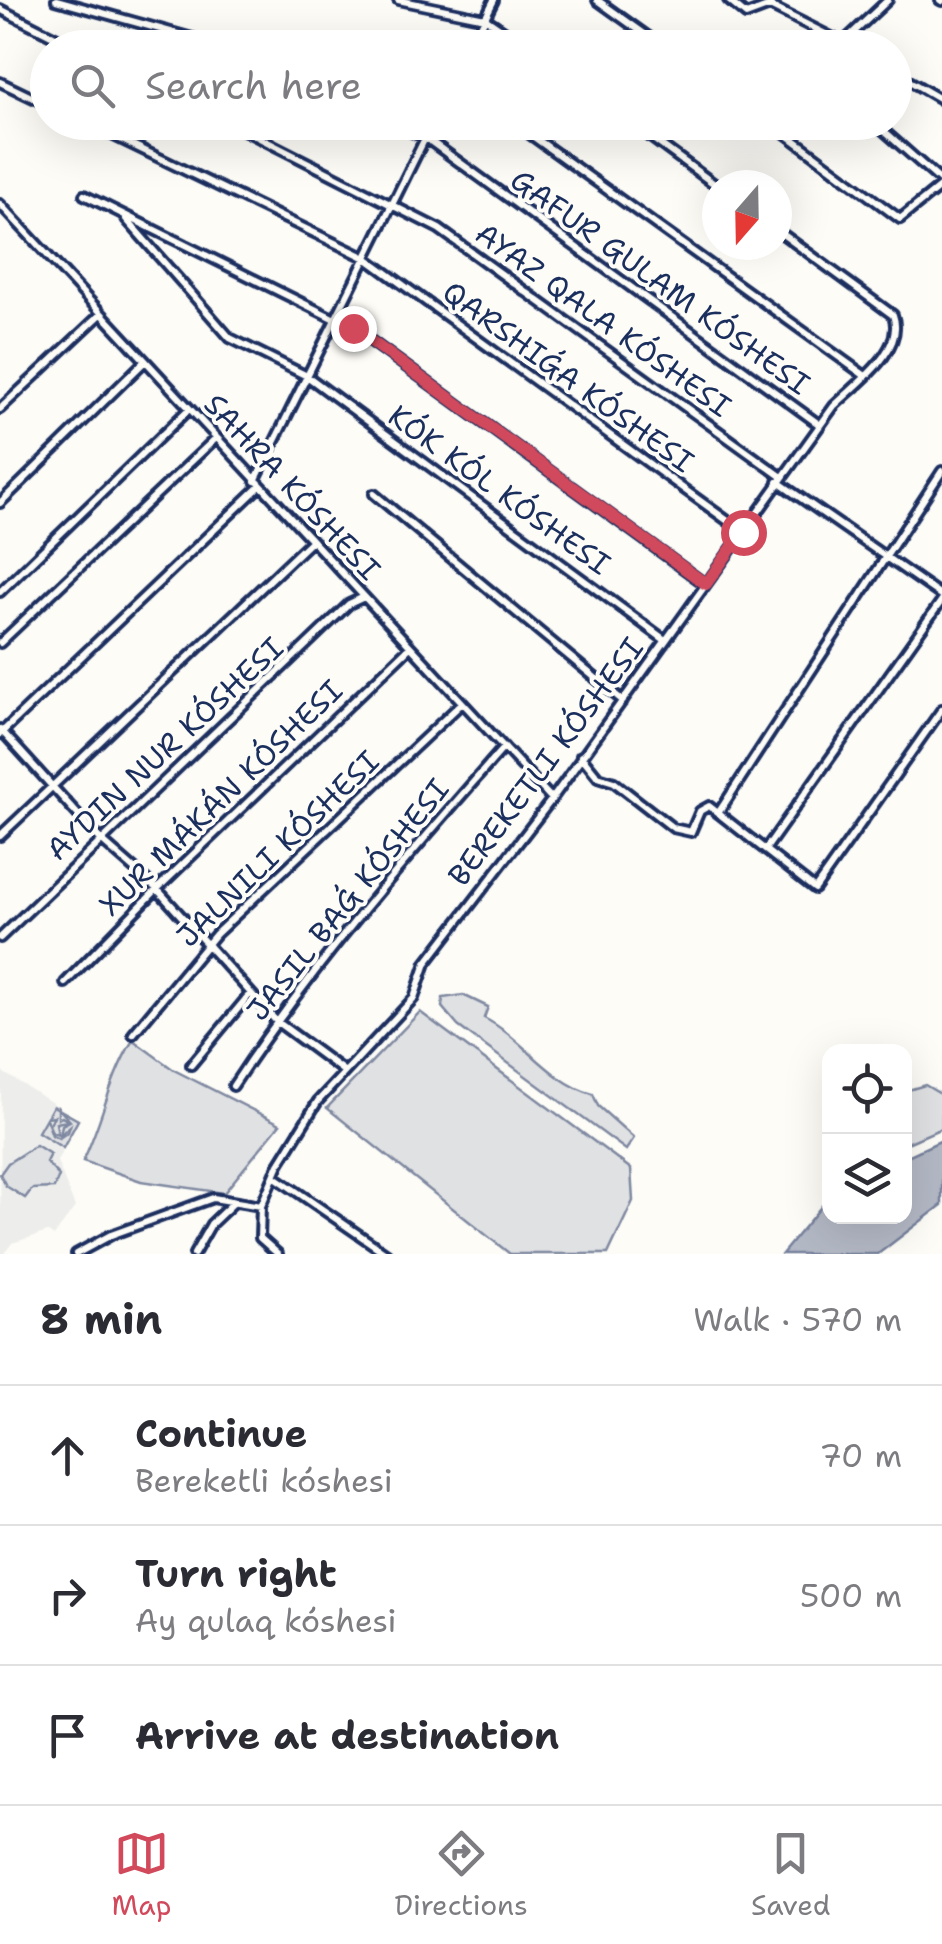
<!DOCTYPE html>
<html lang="en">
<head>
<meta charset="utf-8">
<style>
	:root { --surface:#fff; --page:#f7f7f7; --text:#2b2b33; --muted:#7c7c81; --line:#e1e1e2; --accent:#d1495b }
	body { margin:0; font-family:"Shantell Sans",sans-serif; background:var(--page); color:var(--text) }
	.controls { position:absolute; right:30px; bottom:30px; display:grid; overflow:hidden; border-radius:20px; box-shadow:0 10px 40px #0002 }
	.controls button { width:90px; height:90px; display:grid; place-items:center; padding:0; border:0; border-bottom:2px solid var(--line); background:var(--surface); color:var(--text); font:50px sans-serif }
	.compass { position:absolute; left:702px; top:170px; width:90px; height:90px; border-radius:50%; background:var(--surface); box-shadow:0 10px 40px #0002; rotate:200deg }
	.stop { position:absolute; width:30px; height:30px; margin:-22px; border:8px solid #d1495b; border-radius:50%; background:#fff }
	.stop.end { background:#d1495b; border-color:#fff; box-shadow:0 2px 10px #0008 }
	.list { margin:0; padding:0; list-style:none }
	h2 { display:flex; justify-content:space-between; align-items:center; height:130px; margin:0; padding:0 40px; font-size:42px }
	h2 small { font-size:32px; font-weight:400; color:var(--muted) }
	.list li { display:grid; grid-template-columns:65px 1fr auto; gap:30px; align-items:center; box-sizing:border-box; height:140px; padding:0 40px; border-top:2px solid var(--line) }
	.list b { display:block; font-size:38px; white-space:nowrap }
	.list p { margin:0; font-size:32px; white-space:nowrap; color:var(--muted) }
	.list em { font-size:32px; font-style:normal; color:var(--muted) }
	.icon { flex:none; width:55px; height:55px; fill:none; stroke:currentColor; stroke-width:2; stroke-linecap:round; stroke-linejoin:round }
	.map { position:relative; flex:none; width:942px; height:1254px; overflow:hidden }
	.search { position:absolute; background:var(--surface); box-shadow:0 10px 40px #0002; left:30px; right:30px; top:30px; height:110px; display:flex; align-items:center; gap:25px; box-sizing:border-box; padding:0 35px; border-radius:55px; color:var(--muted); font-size:38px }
	.sheet { height:550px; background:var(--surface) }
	nav { display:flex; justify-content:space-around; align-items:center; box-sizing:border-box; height:140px; border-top:2px solid var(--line); background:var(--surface); font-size:28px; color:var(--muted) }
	nav a { display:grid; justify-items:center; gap:5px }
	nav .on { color:var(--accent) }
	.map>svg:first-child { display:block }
	.built { fill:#edeeec }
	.green { fill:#e0e1e3; stroke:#7e88a0; stroke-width:2.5 }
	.water { fill:#b3b8c5; stroke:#76819c; stroke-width:2.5 }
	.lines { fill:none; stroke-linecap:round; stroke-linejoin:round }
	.street-casing { stroke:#1b2f5e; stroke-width:14 }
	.street { stroke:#fdfcf7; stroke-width:6 }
	.route { stroke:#d1495b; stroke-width:12 }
	.labels { text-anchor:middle; stroke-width:8; stroke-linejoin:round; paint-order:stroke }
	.street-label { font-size:30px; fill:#1b2f5e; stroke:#fdfcf7 }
</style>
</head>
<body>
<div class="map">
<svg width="942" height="1254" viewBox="0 0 942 1254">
	<rect width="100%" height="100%" fill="#fdfcf7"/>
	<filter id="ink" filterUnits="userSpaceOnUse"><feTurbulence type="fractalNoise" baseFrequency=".01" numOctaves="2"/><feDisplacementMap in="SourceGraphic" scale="20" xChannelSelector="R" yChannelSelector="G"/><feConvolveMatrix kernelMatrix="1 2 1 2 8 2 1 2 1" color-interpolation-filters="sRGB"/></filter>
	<g filter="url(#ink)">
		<path class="built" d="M1,1071l79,49 -23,41 18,46 -21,29 -6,-4 -36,11 -8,11h-4z"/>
		<path class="green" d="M463,995l25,12 -4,11c39,20 66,65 109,76l5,12 36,32 -8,12 -168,-124 -16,-19 1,-9z
			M420,1012l211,157 2,32 -25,53h-98l-183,-146z
			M133,1040l41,30 106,54 -56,69 -83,-12 -58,-20c19,-39 26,-82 50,-121z
			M925,1085l17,10v33l-37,16v-53z
			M53,1106l25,14 -15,28 -25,-16 8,-14 6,17 7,3 9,-6 2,-6 -10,9 2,-10 8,-4 -12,-13v11l4,-2 6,4 -12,2 2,11 -6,-2 -3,-7 5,-9 -7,1z
			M36,1145l14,9 -4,8 13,14 -5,12 -22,1 -7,9 -19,-12 -6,-12 8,-11z"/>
		<path class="water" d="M942,1140v65l-64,49h-96l47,-57 1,19h74l1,-59z"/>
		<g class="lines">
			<g class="street-casing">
				<path id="street" d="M56,0l172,48
					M398,0l87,18 44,30
					M597,0l67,48
					M728,0l18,15 24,-9 83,42
					M940,0l2,1
					M0,9l77,39
					M470,48l24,-48
					M837,48l51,-48
					M894,72l48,28
					M0,82l48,23
					M85,122l281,136 377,274
					M228,122l211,107 343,248
					M388,122l38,16 394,287
					M513,122l351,253
					M630,122l87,64
					M770,122l130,97 42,-34
					M874,122l68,60
					M84,195l269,133 352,256
					M0,204l552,595
					M126,219l104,119 77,38 358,264
					M0,409l101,-95
					M255,481l178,-359
					M778,482l164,114
					M374,494l249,207
					M0,503l145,-142
					M0,592l189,-183
					M0,643l216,-205
					M0,729l101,111 56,49 119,132 69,51
					M0,734l260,-248
					M581,756l17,21 16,5 59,46 18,4 9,-21 9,-5 106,83 127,-180
					M719,812l223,-341
					M0,836l311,-295
					M765,850l177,-250
					M0,938l349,-334 15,-7
					M65,983l92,-94 253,-242
					M133,1034l83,-100 246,-231
					M191,1065l59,-71
					M233,1086c80,-122 175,-230 271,-339
					M274,1176l113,78
					M76,1254l35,-19 102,-37 48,8
					M194,1254l17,-30 21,-20
					M278,1254l-18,-16 1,-32 18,-42 39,-63 96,-103 12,-35 126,-164 282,-393c22,-22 72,-56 59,-91l-116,-85"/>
			</g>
			<use href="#street" class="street"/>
		</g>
	</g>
	<g class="lines" filter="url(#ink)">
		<path class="route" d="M353,328l353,256 37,-52"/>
	</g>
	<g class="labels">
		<g class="street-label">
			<text transform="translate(660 282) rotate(36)" y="10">GAFUR GULAM KÓSHESI</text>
			<text transform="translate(603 320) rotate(36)" y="10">AYAZ QALA KÓSHESI</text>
			<text transform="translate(568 377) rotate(36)" y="10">QARSHIǴA KÓSHESI</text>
			<text transform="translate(292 487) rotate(47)" y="10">SAHRA KÓSHESI</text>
			<text transform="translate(499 490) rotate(36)" y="10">KÓK KÓL KÓSHESI</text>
			<text transform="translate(165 749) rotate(-43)" y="10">AYDIN NUR KÓSHESI</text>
			<text transform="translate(546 762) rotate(-53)" y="10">BEREKETLI KÓSHESI</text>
			<text transform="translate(221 798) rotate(-44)" y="10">XUR MÁKÁN KÓSHESI</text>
			<text transform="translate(278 849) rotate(-44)" y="10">JALNILI KÓSHESI</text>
			<text transform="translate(348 900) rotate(-51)" y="10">JASIL BAǴ KÓSHESI</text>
		</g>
	</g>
</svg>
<div class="controls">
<button><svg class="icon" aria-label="locate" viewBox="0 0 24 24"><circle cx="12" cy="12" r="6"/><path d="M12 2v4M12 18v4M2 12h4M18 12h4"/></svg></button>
<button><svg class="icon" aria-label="layers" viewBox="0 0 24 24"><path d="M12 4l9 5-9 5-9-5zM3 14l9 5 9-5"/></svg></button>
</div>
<svg class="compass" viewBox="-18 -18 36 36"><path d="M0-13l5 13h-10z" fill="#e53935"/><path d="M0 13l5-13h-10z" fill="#7c7c81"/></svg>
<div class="stop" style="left:743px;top:532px"></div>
<div class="stop end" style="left:353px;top:328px"></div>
<div class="search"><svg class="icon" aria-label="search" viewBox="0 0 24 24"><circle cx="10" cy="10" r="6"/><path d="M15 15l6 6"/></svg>Search here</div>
</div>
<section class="sheet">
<h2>8 min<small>Walk · 570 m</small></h2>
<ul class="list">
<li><svg class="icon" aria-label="ahead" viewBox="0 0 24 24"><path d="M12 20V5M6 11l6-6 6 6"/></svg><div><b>Continue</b><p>Bereketli kóshesi</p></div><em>70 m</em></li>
<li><svg class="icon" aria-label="right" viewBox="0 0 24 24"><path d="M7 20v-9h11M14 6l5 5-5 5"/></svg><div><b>Turn right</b><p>Ay qulaq kóshesi</p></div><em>500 m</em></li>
<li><svg class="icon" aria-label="arrive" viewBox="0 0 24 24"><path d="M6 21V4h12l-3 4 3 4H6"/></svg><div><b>Arrive at destination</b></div></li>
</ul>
</section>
<nav>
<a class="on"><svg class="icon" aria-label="map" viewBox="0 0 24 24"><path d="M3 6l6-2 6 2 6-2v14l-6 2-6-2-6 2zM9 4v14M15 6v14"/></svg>Map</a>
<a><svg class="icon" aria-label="directions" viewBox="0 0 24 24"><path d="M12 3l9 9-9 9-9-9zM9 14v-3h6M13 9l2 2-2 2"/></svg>Directions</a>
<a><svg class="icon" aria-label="saved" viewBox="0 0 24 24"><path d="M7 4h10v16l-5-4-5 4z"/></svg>Saved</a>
</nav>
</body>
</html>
